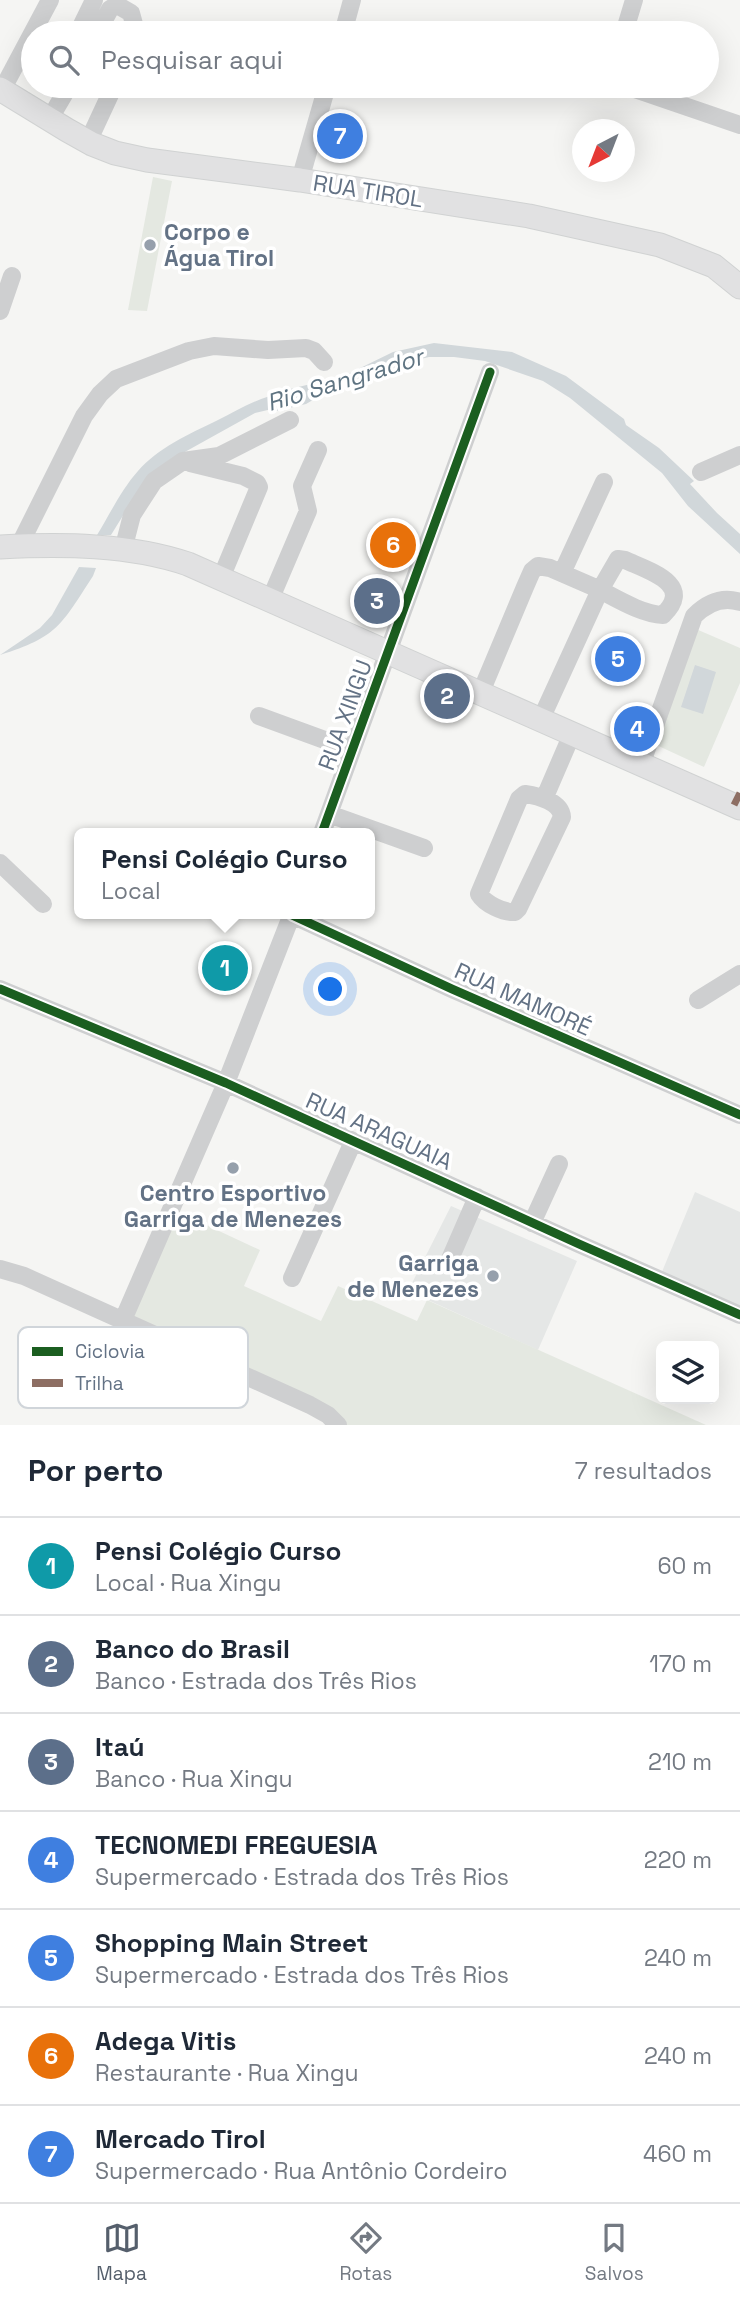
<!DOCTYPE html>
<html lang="pt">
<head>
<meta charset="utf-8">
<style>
	:root { --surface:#fff; --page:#f6f6f7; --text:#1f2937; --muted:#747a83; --line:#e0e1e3; --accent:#555f6c }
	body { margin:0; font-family:"Space Grotesk",sans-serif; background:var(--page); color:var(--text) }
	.controls { position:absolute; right:21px; bottom:21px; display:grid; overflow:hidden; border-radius:10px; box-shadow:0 7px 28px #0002 }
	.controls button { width:63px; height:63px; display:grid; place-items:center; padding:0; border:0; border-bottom:2px solid var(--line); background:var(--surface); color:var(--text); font:35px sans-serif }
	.compass { position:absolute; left:572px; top:119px; width:63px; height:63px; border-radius:50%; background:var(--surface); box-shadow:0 7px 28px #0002; rotate:222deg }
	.you { position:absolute; left:331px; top:990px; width:24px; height:24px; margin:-18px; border:5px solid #fff; border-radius:50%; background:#1a73e8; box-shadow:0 0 0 10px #1a73e833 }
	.badge { display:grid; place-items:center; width:46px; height:46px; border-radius:50%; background:var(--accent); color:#fff; font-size:23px; font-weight:700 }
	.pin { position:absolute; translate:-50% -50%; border:4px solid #fff; box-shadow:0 2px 7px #0006 }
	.popup { position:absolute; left:74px; top:828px; width:301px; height:91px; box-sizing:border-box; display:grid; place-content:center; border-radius:10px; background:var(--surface); filter:drop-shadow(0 2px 5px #0005); font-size:23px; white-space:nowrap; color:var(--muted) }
	.popup b { font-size:26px; color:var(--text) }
	.popup::after { content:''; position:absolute; left:50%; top:100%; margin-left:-14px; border:14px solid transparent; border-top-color:var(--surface) }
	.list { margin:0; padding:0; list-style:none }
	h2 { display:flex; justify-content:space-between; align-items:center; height:91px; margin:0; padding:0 28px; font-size:30px }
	h2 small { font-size:23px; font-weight:400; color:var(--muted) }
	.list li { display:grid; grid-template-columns:46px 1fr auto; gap:21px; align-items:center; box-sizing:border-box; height:98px; padding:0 28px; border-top:2px solid var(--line) }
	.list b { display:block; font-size:26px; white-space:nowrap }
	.list p { margin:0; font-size:23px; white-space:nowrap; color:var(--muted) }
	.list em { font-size:23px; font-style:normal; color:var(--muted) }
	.icon { flex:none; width:38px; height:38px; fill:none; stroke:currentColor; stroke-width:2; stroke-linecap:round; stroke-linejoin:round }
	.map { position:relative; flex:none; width:740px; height:1425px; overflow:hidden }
	.search { position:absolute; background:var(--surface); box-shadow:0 7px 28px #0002; left:21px; right:21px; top:21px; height:77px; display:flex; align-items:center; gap:18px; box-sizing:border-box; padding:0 24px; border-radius:38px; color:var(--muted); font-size:26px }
	.sheet { height:777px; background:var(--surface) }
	nav { display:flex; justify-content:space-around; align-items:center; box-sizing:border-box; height:98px; border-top:2px solid var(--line); background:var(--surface); font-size:19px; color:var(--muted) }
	nav a { display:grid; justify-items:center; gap:4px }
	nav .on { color:var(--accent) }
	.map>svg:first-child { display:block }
	.built { fill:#e5e7e6 }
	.green { fill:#e4e8e1 }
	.water { fill:#d1d7da }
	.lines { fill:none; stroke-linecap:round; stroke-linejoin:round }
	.major-casing { stroke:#d0d2d2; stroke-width:25 }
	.minor { stroke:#cecfd0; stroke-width:18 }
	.major { stroke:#e1e1e2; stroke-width:23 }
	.quiet { stroke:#8d6e63; stroke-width:7; stroke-dasharray:14 7; stroke-linecap:butt }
	.cycleway-casing { stroke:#fff; stroke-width:13 }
	.cycleway { stroke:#1b5e20; stroke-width:9 }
	.poi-dot { fill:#96a0ac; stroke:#fff; stroke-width:2.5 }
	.labels { text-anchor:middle; stroke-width:7; stroke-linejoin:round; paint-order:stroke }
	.street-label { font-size:23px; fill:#637285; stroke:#fff }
	.poi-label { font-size:23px; font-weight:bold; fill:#637285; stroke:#fff; text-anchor:start }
	.water-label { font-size:24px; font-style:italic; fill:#5f7482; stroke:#fff }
	.key { fill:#fff; stroke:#d0d5da; stroke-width:2 }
	.key-label { font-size:19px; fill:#637285 }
</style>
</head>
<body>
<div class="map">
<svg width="740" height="1425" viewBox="0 0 740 1425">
	<rect width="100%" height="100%" fill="#f5f5f3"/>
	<path class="built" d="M695,1192l45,20v102l-81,-35z
		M451,1206l126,55 -39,89 -130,-59z"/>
	<path class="green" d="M153,177l19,4 -25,130 -19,-1z
		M689,626l51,22v35l-36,84 -52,-24z
		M174,1210l86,40 -16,36 77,35 17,-35 79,35 10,-21 279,125h-360l-220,-104z"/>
	<path class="water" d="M434,343l78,9 54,24 58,43 2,6 33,23 35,33 -4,3 27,29 23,21v20l-52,-48 -26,-33 -92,-75 -27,-17 -58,-20 -31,-4h-25l-13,3 -76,30 -22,7 -12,7 -34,8v-3l-17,4 -72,40 -51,48 -21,34h-14c13,-21 24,-45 41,-64 20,-23 51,-37 78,-50 19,-9 34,-19 54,-25v-2l65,-16 15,-5 43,-21z
		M79,567l17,1 -3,8c-32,49 -35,61 -93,79l40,-27 12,-13z
		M695,665l21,7 -13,42 -22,-7z"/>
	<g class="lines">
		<g class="major-casing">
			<path id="major" d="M0,89l67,41 25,14 23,9 32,7 153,20 229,36 131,29 54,21 26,21
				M0,547c62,-3 129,-3 188,17l552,244"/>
		</g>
		<path class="minor" d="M78,33l16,-33
			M97,33l13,-24 7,-4 14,8 3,11 -3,9
			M343,33l9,-33
			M624,33l10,-33
			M626,86l114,39
			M2,90l48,-90
			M49,120l20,-34
			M88,142l26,-56
			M300,180l27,-94
			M0,311l12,-35
			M190,463l53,13 14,7 2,4 -38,91
			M701,472l39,-17
			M19,546l65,-130 16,-22 16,-15 73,-28 25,-5 54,4 38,-2 8,3 10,11
			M123,550l9,-35 22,-34 29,-20 36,-5 71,-36
			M562,573l42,-91
			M270,600l38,-89 -6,-25 16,-36
			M481,692l44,-105 7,-16 6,-5 12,2 46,20c20,10 45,26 67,27 32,-31 -14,-44 -38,-55l-7,-1 -18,31 -59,129
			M259,716l93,34
			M641,765l53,-149c13,-13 28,-20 46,-14
			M525,794c14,2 36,8 37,23l-44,92 -3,3c-11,1 -30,-8 -36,-18l40,-95z
			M544,799l28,-65
			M329,814l95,34
			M322,833l168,-461
			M0,863l43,41
			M292,915l160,74 288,126
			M0,989l226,94 353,161 161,71
			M698,1000l42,-26
			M532,1223l27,-59
			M450,1259l27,-62
			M0,1269l24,7 286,129 18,10 10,10
			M292,1278l61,-136
			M123,1320l103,-237 66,-169"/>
		<use href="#major" class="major"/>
		<path class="quiet" d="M734,805l6,-12"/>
		<g class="cycleway-casing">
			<path id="cycleway" d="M322,833l168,-461
				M292,915l160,74 288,126
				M0,989l226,94 353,161 161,71"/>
		</g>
		<use href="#cycleway" class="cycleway"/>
	</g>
	<g class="poi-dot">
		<circle cx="150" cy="245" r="7"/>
		<circle cx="233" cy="1168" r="7"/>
		<circle cx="493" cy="1276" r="7"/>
	</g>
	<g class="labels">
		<g class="street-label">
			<text transform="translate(368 191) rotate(9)" y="8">RUA TIROL</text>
			<text transform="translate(345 715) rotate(-70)" y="8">RUA XINGU</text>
			<text transform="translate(523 999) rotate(24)" y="8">RUA MAMORÉ</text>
			<text transform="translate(379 1131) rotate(24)" y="8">RUA ARAGUAIA</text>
		</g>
		<g class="poi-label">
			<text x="164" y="240">Corpo e<tspan x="164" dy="26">Água Tirol</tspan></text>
			<text x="233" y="1201" text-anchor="middle">Centro Esportivo<tspan x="233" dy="26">Garriga de Menezes</tspan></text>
			<text x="479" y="1271" text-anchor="end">Garriga<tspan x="479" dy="26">de Menezes</tspan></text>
		</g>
		<g class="water-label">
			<text transform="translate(345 380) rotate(-17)" y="8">Rio Sangrador</text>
		</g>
	</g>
	<rect x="18" y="1327" width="230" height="81" rx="10" class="key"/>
	<rect x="32" y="1347" width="31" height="9" fill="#1b5e20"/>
	<rect x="32" y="1379" width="31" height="8" fill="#8d6e63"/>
	<g class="key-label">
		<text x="75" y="1358">Ciclovia</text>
		<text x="75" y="1390">Trilha</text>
	</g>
</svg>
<div class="controls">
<button><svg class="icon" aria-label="layers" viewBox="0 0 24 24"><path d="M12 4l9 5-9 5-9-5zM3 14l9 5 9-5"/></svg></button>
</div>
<svg class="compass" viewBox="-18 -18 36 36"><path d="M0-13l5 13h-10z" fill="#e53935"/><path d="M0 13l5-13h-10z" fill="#747a83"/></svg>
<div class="you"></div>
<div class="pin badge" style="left:225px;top:968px;background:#0f9aa8">1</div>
<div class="popup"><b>Pensi Colégio Curso</b>Local</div>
<div class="pin badge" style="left:447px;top:696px;background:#5c6f8a">2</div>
<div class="pin badge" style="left:377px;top:601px;background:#5c6f8a">3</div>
<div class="pin badge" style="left:637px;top:729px;background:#3f7fe0">4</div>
<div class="pin badge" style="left:618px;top:659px;background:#3f7fe0">5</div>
<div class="pin badge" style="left:393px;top:545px;background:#e8710a">6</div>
<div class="pin badge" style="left:340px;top:136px;background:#3f7fe0">7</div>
<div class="search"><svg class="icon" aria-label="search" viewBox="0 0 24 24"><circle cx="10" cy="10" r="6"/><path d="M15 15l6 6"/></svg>Pesquisar aqui</div>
</div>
<section class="sheet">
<h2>Por perto<small>7 resultados</small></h2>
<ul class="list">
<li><span class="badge" style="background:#0f9aa8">1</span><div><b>Pensi Colégio Curso</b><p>Local · Rua Xingu</p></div><em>60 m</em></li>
<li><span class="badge" style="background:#5c6f8a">2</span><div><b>Banco do Brasil</b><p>Banco · Estrada dos Três Rios</p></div><em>170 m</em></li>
<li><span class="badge" style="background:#5c6f8a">3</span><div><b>Itaú</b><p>Banco · Rua Xingu</p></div><em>210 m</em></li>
<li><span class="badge" style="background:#3f7fe0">4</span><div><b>TECNOMEDI FREGUESIA</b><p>Supermercado · Estrada dos Três Rios</p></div><em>220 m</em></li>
<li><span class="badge" style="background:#3f7fe0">5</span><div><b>Shopping Main Street</b><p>Supermercado · Estrada dos Três Rios</p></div><em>240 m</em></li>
<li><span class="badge" style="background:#e8710a">6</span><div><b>Adega Vitis</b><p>Restaurante · Rua Xingu</p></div><em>240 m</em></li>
<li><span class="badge" style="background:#3f7fe0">7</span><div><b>Mercado Tirol</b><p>Supermercado · Rua Antônio Cordeiro</p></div><em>460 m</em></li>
</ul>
</section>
<nav>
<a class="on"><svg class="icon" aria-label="map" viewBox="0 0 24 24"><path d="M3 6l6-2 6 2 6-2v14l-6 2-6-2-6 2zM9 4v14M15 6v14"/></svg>Mapa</a>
<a><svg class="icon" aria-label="directions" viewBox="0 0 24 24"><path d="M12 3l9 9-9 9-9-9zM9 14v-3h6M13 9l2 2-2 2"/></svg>Rotas</a>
<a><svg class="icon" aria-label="saved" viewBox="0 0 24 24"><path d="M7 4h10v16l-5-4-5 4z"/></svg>Salvos</a>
</nav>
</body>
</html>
